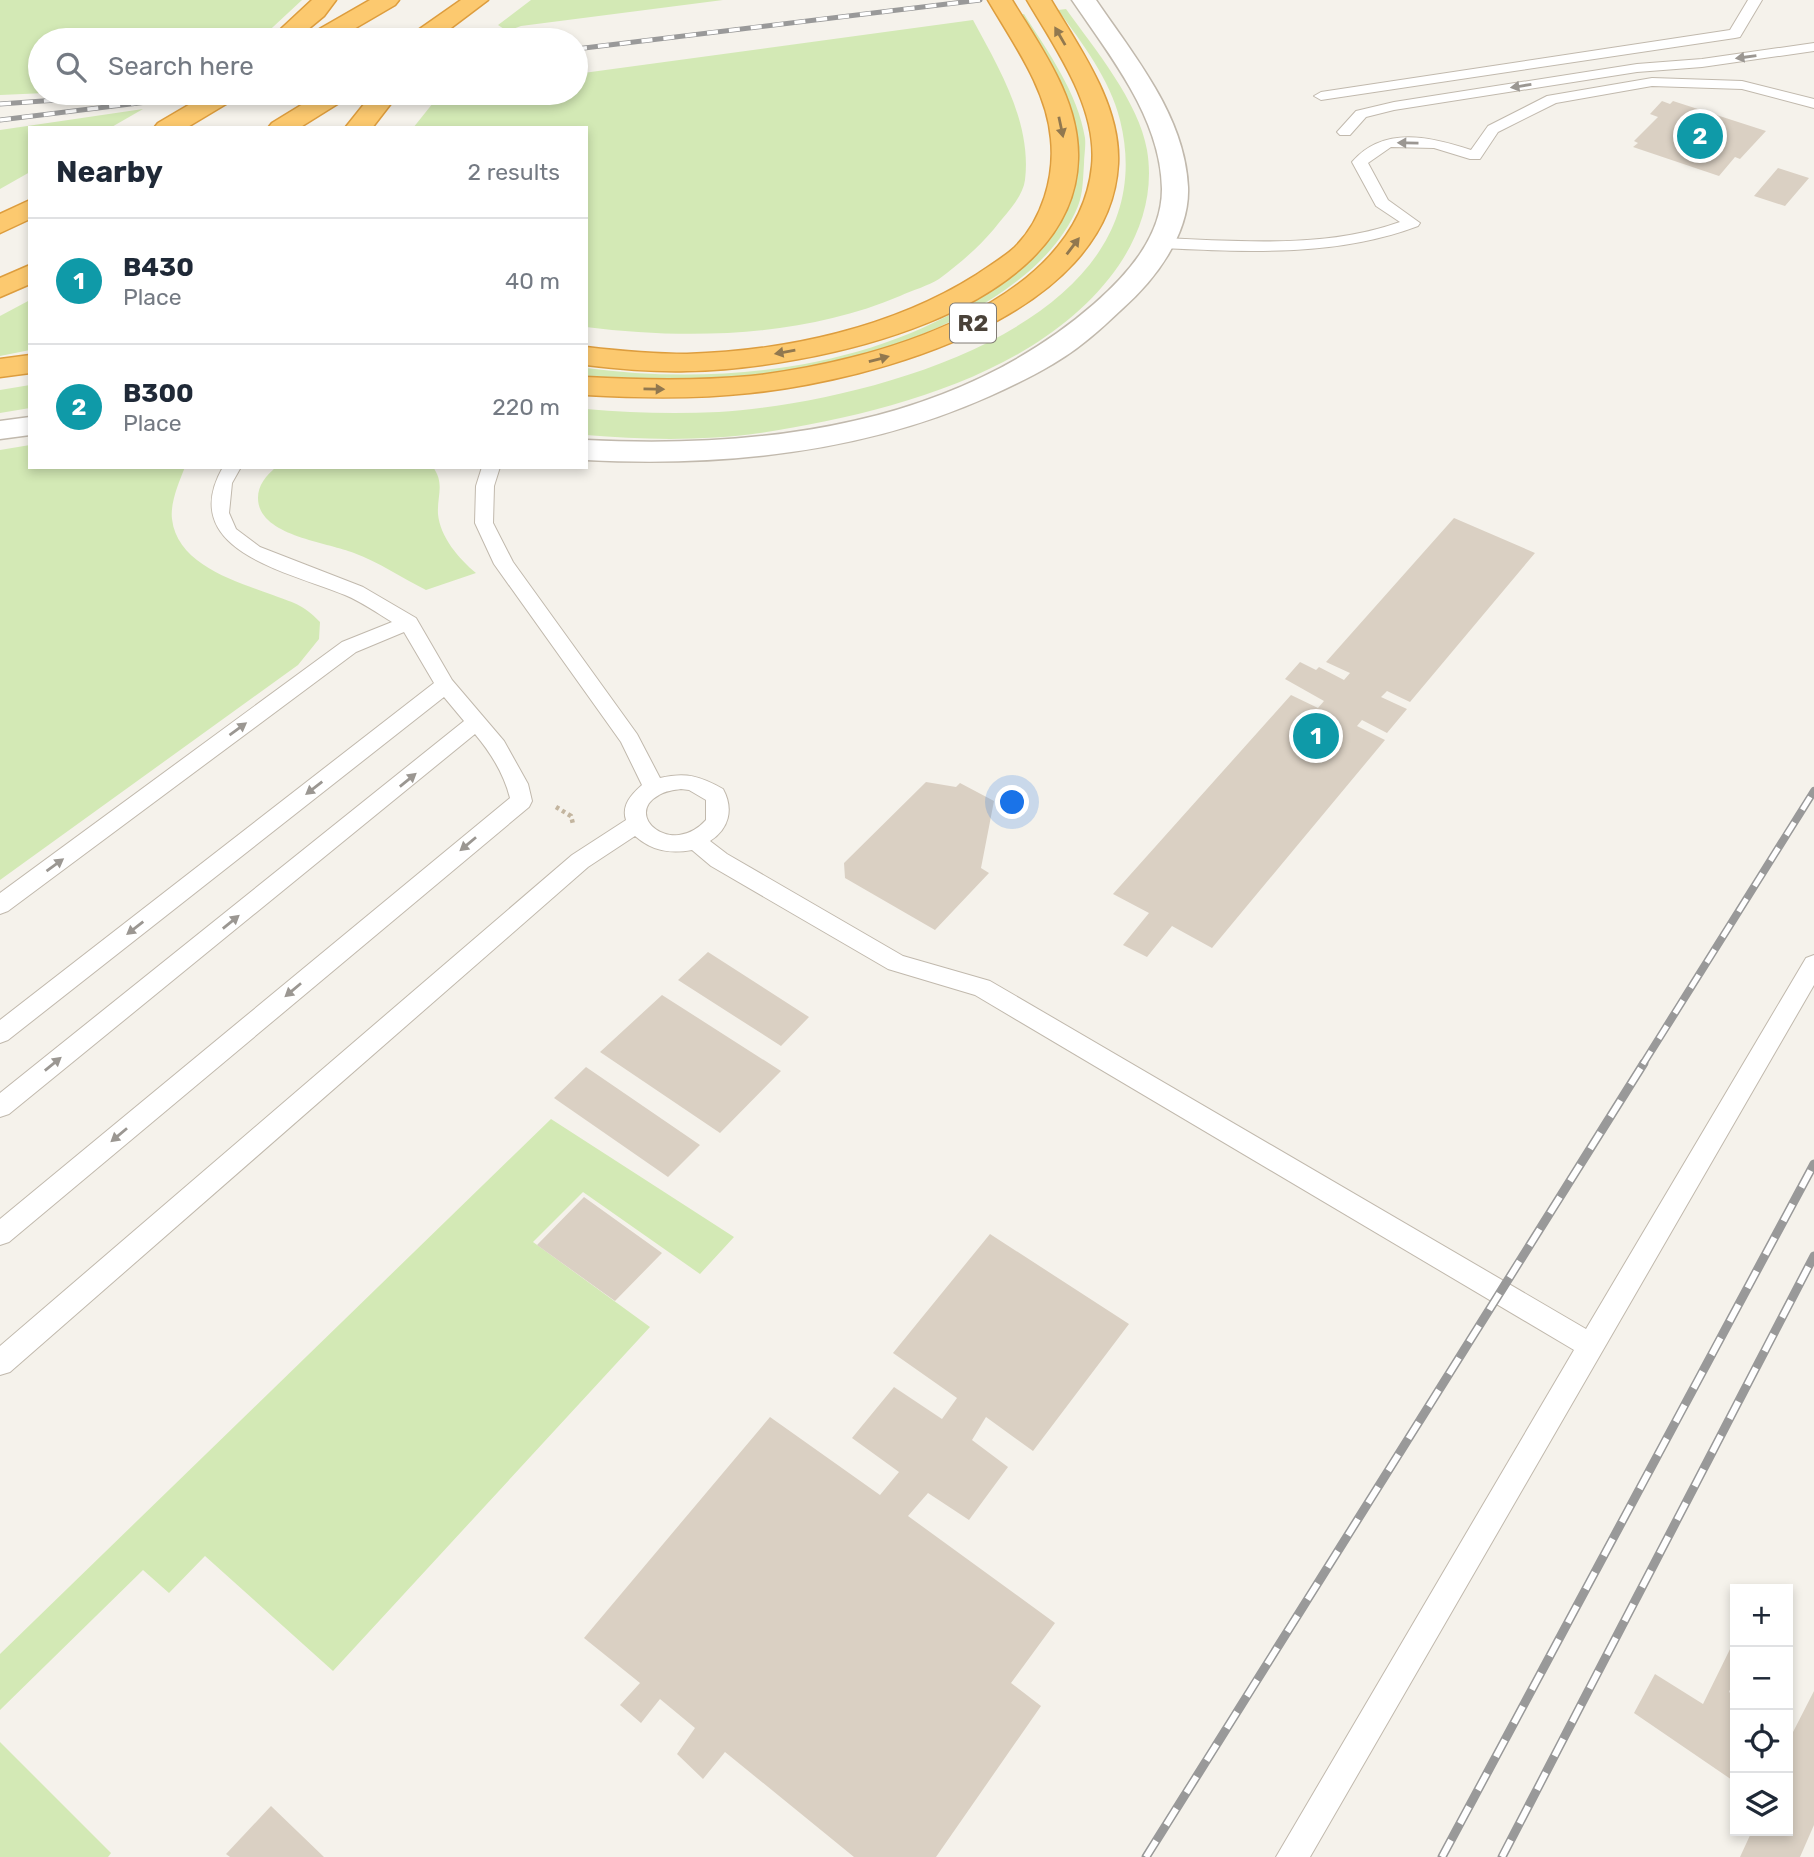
<!DOCTYPE html>
<html lang="en">
<head>
<meta charset="utf-8">
<style>
	:root { --surface:#fff; --page:#f2f2f3; --text:#1f2937; --muted:#747a83; --line:#e0e1e3; --accent:#1a73e8 }
	body { margin:0; font-family:Rubik,sans-serif; background:var(--page); color:var(--text) }
	.controls { position:absolute; right:21px; bottom:21px; display:grid; overflow:hidden; border-radius:0px; box-shadow:0 4px 10px #0003 }
	.controls button { width:63px; height:63px; display:grid; place-items:center; padding:0; border:0; border-bottom:2px solid var(--line); background:var(--surface); color:var(--text); font:35px sans-serif }
	.you { position:absolute; left:1013px; top:803px; width:24px; height:24px; margin:-18px; border:5px solid #fff; border-radius:50%; background:#1a73e8; box-shadow:0 0 0 10px #1a73e833 }
	.badge { display:grid; place-items:center; width:46px; height:46px; border-radius:50%; background:var(--accent); color:#fff; font-size:23px; font-weight:700 }
	.pin { position:absolute; translate:-50% -50%; border:4px solid #fff; box-shadow:0 2px 7px #0006 }
	.list { margin:0; padding:0; list-style:none }
	h2 { display:flex; justify-content:space-between; align-items:center; height:91px; margin:0; padding:0 28px; font-size:30px }
	h2 small { font-size:23px; font-weight:400; color:var(--muted) }
	.list li { display:grid; grid-template-columns:46px 1fr auto; gap:21px; align-items:center; box-sizing:border-box; height:126px; padding:0 28px; border-top:2px solid var(--line) }
	.list b { display:block; font-size:26px; white-space:nowrap }
	.list p { margin:0; font-size:23px; white-space:nowrap; color:var(--muted) }
	.list em { font-size:23px; font-style:normal; color:var(--muted) }
	.icon { flex:none; width:38px; height:38px; fill:none; stroke:currentColor; stroke-width:2; stroke-linecap:round; stroke-linejoin:round }
	.map { position:relative; flex:none; width:1814px; height:1857px; overflow:hidden }
	.search { position:absolute; background:var(--surface); box-shadow:0 4px 10px #0003; left:28px; top:28px; width:560px; height:77px; display:flex; align-items:center; gap:18px; box-sizing:border-box; padding:0 24px; border-radius:38px; color:var(--muted); font-size:26px }
	.panel { position:absolute; background:var(--surface); box-shadow:0 4px 10px #0003; left:28px; top:126px; width:560px; height:343px; border-radius:0px }
	.map>svg:first-child { display:block }
	.green { fill:#d3e9b5 }
	.building { fill:#dad0c3 }
	.lines { fill:none; stroke-linecap:round; stroke-linejoin:round }
	.service-casing { stroke:#c1b9ad; stroke-width:2 }
	.minor-casing { stroke:#c1b9ad; stroke-width:3 }
	.motorway-casing { stroke:#dd9d3e; stroke-width:3 }
	.path { stroke:#c3b59f; stroke-width:4.5; stroke-dasharray:3.5 3.5; stroke-linecap:butt }
	.service { fill:#fff; fill-rule:evenodd }
	.minor { fill:#fff; fill-rule:evenodd }
	.motorway { fill:#fcc96f; fill-rule:evenodd }
	.rail-far2-casing { stroke:#999; stroke-width:5 }
	.rail-far1-casing { stroke:#999; stroke-width:8 }
	.rail-casing { stroke:#999; stroke-width:9 }
	.rail-far2 { stroke:#fff; stroke-width:3.5; stroke-dasharray:11; stroke-linecap:butt }
	.rail-far1 { stroke:#fff; stroke-width:5; stroke-dasharray:15; stroke-linecap:butt }
	.rail { stroke:#fff; stroke-width:6; stroke-dasharray:19; stroke-linecap:butt }
	.oneway { fill:#91784f }
	.oneway2 { fill:#9b9792 }
	.labels { text-anchor:middle; stroke-width:5; stroke-linejoin:round; paint-order:stroke }
	.shield { fill:#fff; stroke:#807b74; stroke-width:2 }
	.shield-label { font-size:23px; font-weight:bold; fill:#4a4239 }
</style>
</head>
<body>
<div class="map">
<svg width="1814" height="1857" viewBox="0 0 1814 1857">
	<rect width="100%" height="100%" fill="#f5f2eb"/>
	<path class="green" d="M0,0h302l-43,40h-219v53h6l-46,2z
		M531,0h192l-202,26 -14,5 -9,-6z
		M1066,9c28,39 73,93 81,141 7,41 -5,81 -28,115 -75,109 -235,149 -359,168 -56,8 -117,7 -174,2v-26c44,4 88,5 133,3 148,-10 452,-87 401,-292 -10,-41 -38,-77 -62,-110z
		M1024,14c24,38 54,79 61,124 1,8 -1,18 -1,26 -1,14 -1,30 -6,42 -38,95 -192,151 -285,165 -68,10 -138,10 -207,5v-8c129,17 273,3 386,-66 31,-19 58,-39 77,-70 14,-22 29,-47 26,-74 -1,-13 -11,-28 -16,-39 -14,-35 -28,-69 -43,-103z
		M973,20c26,48 59,103 52,160 -2,17 -20,35 -31,49 -15,18 -36,36 -55,50 -11,7 -26,11 -39,17 -97,41 -210,44 -314,31v-199h-173l28,-35h135v-19z
		M143,109l-33,19h-80v44l-30,17v-59z
		M30,300v50l-30,6v-40z
		M30,385v23l-30,5v-23z
		M30,445v22h155c-6,15 -15,36 -13,52 5,45 62,62 98,75 23,9 32,9 50,28l-1,17 -21,26 -298,215v-430z
		M276,467h157c12,17 4,28 5,47 2,23 21,45 38,59l-50,17c-24,-12 -47,-28 -72,-37 -27,-11 -96,-17 -96,-55 0,-13 8,-22 18,-31z
		M551,1119l183,118 -34,37 -117,-82 -50,50 117,85 -317,344 -128,-115 -36,37 -26,-23 -143,140v-56z
		M0,1742l111,111 -3,4h-108z"/>
	<path class="building" d="M1662,101l8,3 3,-3 93,30 -26,28 -5,-2 -16,19 -86,-29 5,-4 -4,-2 24,-24 -8,-3z
		M1778,168l31,10 -24,28 -31,-10z
		M1454,518l81,35 -125,149 -23,-11 -6,6 26,12 -20,24 -25,-13 -5,6 28,14 -173,208 -40,-22 -25,31 -24,-12 26,-32 -36,-19 178,-199 27,13 6,-7 -39,-22 15,-17 16,8 3,-3 25,13 6,-7 -24,-11z
		M926,782l30,5 4,-4 34,18 -13,67 8,5 -54,57 -90,-52 -1,-15z
		M708,952l101,65 -28,29 -103,-66z
		M662,995l119,76 -61,62 -120,-81z
		M586,1067l114,78 -32,32 -114,-79z
		M584,1197l78,56 -47,48 -78,-56z
		M990,1234l139,90 -96,127 -47,-34 -14,23 36,27 -39,53 -41,-27 -20,23 147,107 -44,60 30,23 -105,151h-82l-129,-105 -22,27 -26,-25 18,-26 -35,-29 -19,24 -21,-18 20,-22 -56,-45 186,-221 110,78 19,-23 -47,-34 42,-51 48,32 15,-21 -64,-45z
		M1735,1639v39l-6,14 6,4v86l-101,-69 21,-39 48,30z
		M1814,1691v134l-14,32h-60l12,-26h36v-100l4,3z
		M271,1806l53,51h-94l-4,-3z"/>
	<g class="lines">
		<g class="service-casing">
			<path id="service" d="M1748,0h14l-22,37 -5,1 -414,62 -7,-4 7,-4 409,-62z
				M1814,43v8l-112,16 -65,5 -243,38 -28,7 -16,18h-10l-3,-3 19,-21 38,-9 243,-38 65,-5z
				M1652,78l90,3 72,18v9l-72,-19 -90,-3 -96,17 -58,29 -18,27h-10l-36,-11 -43,-1 -23,16 20,37 32,23 -2,3c-82,31 -171,26 -257,22l-8,-5 8,-5c78,3 164,11 239,-16l-24,-16 -24,-44c32,-37 79,-25 119,-12l17,-24 59,-30z
				M223,467h18l-9,16 -3,30 7,16 24,18 103,40 53,31 36,62 52,61 24,43 4,17 -3,6 -520,435 -9,3v-26l510,-421c-6,-24 -19,-45 -35,-64l-466,380 -9,3v-24l464,-372 -20,-24 -436,343 -8,3v-23l434,-337 -30,-51 -48,20 -348,259 -8,3v-21l342,-251 50,-20c-15,-9 -30,-20 -47,-27 -55,-23 -170,-44 -122,-128z
				M482,467h18l-6,19 -1,37 20,39 124,172 23,44c26,-6 40,-2 63,11 11,20 6,40 -13,52l17,13 176,102 87,25 596,348 220,-371 8,-3v30l-504,872h-34l298,-507 -599,-355 -87,-26 -177,-103 -19,-16c-22,4 -40,1 -57,-14l-47,31 -578,505 -10,3v-29l572,-491 54,-35c-5,-15 6,-26 16,-35l-21,-43 -127,-178 -19,-41 1,-37zM681,789l8,1 17,10v20c-34,38 -84,-5 -47,-25 6,-4 15,-5 22,-6z"/>
		</g>
		<g class="minor-casing">
			<path id="minor" d="M1072,0h24c38,56 89,116 92,187 2,47 -33,93 -66,122 -12,11 -23,22 -36,32 -28,23 -63,40 -96,55 -127,57 -266,71 -404,64v-20c178,9 369,-15 508,-136 34,-30 68,-68 68,-115 -1,-71 -52,-133 -90,-189z
				M30,417v18l-30,4v-18z"/>
		</g>
		<g class="motorway-casing">
			<path id="motorway" d="M312,0h24l-12,16 -29,24h-26z
				M370,0h29l-4,5 -60,35h-29l3,-5z
				M461,0h27l-53,40h-27l3,-5z
				M988,0h24c29,48 68,100 66,159 -4,157 -270,210 -391,212 -34,1 -67,-2 -101,-6v-18c34,4 67,7 101,7 99,-3 205,-26 289,-79 13,-9 27,-17 39,-28 27,-27 40,-70 36,-108 -4,-50 -38,-96 -63,-139z
				M1027,0h24c29,49 70,105 67,164 -8,153 -245,216 -368,229 -54,6 -109,5 -164,2v-18c55,3 110,4 165,-1 117,-13 327,-69 341,-210 6,-59 -37,-118 -65,-166z
				M209,93h31l-4,5 -50,30h-32l4,-5z
				M321,93h30l-4,5 -48,30h-31l4,-5z
				M373,93h26l-27,35h-27z
				M30,200v19l-30,14v-19z
				M30,265v19l-30,13v-19z
				M30,355v18l-30,4v-18z"/>
		</g>
		<path class="path" d="M556,807l15,9 2,8"/>
		<use href="#service" class="service"/>
		<use href="#minor" class="minor"/>
		<use href="#motorway" class="motorway"/>
		<g class="rail-far2-casing">
			<path id="rail-far2" d="M576,49l404,-49
				M0,104l114,-8
				M0,120l220,-27"/>
		</g>
		<g class="rail-far1-casing">
			<path id="rail-far1" d="M1643,1064l171,-273"/>
		</g>
		<g class="rail-casing">
			<path id="rail" d="M1146,1857l498,-794
				M1442,1857l372,-693
				M1502,1857l312,-601"/>
		</g>
		<use href="#rail-far2" class="rail-far2"/>
		<use href="#rail-far1" class="rail-far1"/>
		<use href="#rail" class="rail"/>
	</g>
	<defs><path id="oneway-solid" d="M-6-.8H1V-3.2L6.5 0L1 3.2V.8H-6Z" transform="scale(1.75)"/></defs>
	<g class="oneway">
		<use href="#oneway-solid" transform="translate(1060 36) rotate(-120)"/>
		<use href="#oneway-solid" transform="translate(1061 127) rotate(78)"/>
		<use href="#oneway-solid" transform="translate(1073 246) rotate(-53)"/>
		<use href="#oneway-solid" transform="translate(785 352) rotate(170)"/>
		<use href="#oneway-solid" transform="translate(879 359) rotate(-15)"/>
		<use href="#oneway-solid" transform="translate(654 389) rotate(1)"/>
	</g>
	<g class="oneway2">
		<use href="#oneway-solid" transform="translate(1746 57) rotate(172)"/>
		<use href="#oneway-solid" transform="translate(1521 86) rotate(171)"/>
		<use href="#oneway-solid" transform="translate(1408 143) rotate(-179)"/>
		<use href="#oneway-solid" transform="translate(238 729) rotate(-36)"/>
		<use href="#oneway-solid" transform="translate(408 780) rotate(-39)"/>
		<use href="#oneway-solid" transform="translate(314 788) rotate(142)"/>
		<use href="#oneway-solid" transform="translate(468 844) rotate(140)"/>
		<use href="#oneway-solid" transform="translate(55 865) rotate(-36)"/>
		<use href="#oneway-solid" transform="translate(231 922) rotate(-39)"/>
		<use href="#oneway-solid" transform="translate(135 928) rotate(142)"/>
		<use href="#oneway-solid" transform="translate(293 990) rotate(140)"/>
		<use href="#oneway-solid" transform="translate(53 1064) rotate(-39)"/>
		<use href="#oneway-solid" transform="translate(119 1135) rotate(140)"/>
	</g>
	<g class="labels">
		<rect class="shield" x="950" y="303.5" width="46" height="39" rx="5"/>
		<g class="shield-label">
			<text x="973" y="331">R2</text>
		</g>
	</g>
</svg>
<div class="controls">
<button>+</button>
<button>−</button>
<button><svg class="icon" aria-label="locate" viewBox="0 0 24 24"><circle cx="12" cy="12" r="6"/><path d="M12 2v4M12 18v4M2 12h4M18 12h4"/></svg></button>
<button><svg class="icon" aria-label="layers" viewBox="0 0 24 24"><path d="M12 4l9 5-9 5-9-5zM3 14l9 5 9-5"/></svg></button>
</div>
<div class="you"></div>
<div class="pin badge" style="left:1316px;top:736px;background:#0f9aa8">1</div>
<div class="pin badge" style="left:1700px;top:136px;background:#0f9aa8">2</div>
<div class="search"><svg class="icon" aria-label="search" viewBox="0 0 24 24"><circle cx="10" cy="10" r="6"/><path d="M15 15l6 6"/></svg>Search here</div>
<section class="panel">
<h2>Nearby<small>2 results</small></h2>
<ul class="list">
<li><span class="badge" style="background:#0f9aa8">1</span><div><b>B430</b><p>Place</p></div><em>40 m</em></li>
<li><span class="badge" style="background:#0f9aa8">2</span><div><b>B300</b><p>Place</p></div><em>220 m</em></li>
</ul>
</section>
</div>
</body>
</html>
